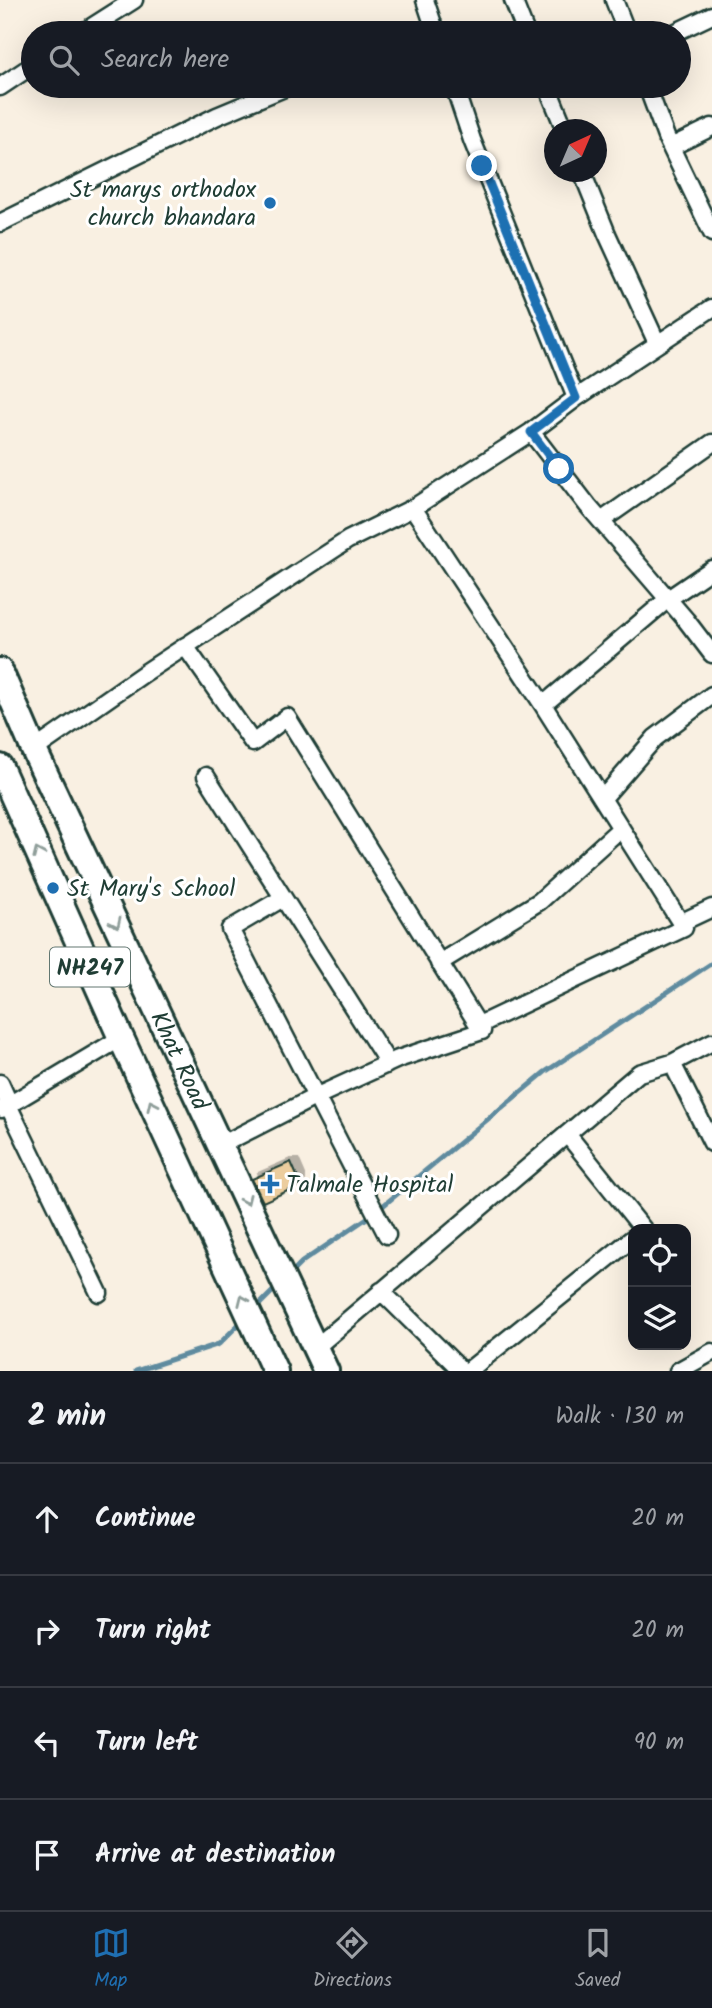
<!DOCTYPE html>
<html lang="en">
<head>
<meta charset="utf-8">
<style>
	:root { --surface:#171b24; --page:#242831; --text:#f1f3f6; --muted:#9ea1a6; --line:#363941; --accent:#1f6fb2 }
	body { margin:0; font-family:Kalam,sans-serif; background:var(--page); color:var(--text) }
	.controls { position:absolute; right:21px; bottom:21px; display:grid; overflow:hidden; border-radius:14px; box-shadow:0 7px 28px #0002 }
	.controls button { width:63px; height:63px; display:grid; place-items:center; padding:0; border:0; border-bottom:2px solid var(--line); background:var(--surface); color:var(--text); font:35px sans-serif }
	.compass { position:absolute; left:544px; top:119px; width:63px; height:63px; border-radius:50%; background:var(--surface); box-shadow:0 7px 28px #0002; rotate:44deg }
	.stop { position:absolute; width:21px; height:21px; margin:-16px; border:5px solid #1f6fb2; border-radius:50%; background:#fff }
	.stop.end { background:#1f6fb2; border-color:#fff; box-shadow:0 2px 7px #0008 }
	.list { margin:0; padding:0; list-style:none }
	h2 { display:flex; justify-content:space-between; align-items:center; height:91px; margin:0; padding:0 28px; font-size:30px }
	h2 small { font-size:23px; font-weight:400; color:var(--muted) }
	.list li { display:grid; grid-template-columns:46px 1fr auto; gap:21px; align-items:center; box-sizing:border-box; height:112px; padding:0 28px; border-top:2px solid var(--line) }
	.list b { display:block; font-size:26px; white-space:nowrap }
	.list em { font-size:23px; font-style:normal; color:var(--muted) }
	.icon { flex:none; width:38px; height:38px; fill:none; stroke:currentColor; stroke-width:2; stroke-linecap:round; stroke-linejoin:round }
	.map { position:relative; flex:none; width:712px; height:1371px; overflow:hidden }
	.search { position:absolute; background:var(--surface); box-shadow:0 7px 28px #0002; left:21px; right:21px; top:21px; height:77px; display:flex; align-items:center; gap:18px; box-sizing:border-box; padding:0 24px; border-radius:38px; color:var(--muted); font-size:26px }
	.sheet { height:539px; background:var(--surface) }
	nav { display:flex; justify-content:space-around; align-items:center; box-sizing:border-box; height:98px; border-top:2px solid var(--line); background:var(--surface); font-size:19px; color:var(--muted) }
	nav a { display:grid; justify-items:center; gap:4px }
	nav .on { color:var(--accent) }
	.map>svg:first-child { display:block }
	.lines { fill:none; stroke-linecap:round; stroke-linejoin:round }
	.stream { stroke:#5f8b9f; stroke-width:5 }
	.building { fill:#eccd9e; stroke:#1f3d34; stroke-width:2; filter:url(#shadow) }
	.minor-casing { stroke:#1f3d34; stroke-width:21 }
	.trunk-casing { stroke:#1f3d34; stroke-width:30 }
	.minor { stroke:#fff; stroke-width:16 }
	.trunk { stroke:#fff; stroke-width:24 }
	.oneway { stroke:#8f9e9a }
	.route { stroke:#1f6fb2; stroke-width:9 }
	.poi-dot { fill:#1f6fb2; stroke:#fff; stroke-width:2.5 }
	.labels { text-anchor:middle; stroke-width:6; stroke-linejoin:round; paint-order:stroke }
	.shield { fill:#fff; stroke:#627771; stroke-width:2 }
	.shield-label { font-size:23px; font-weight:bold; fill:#1f3d34 }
	.poi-label { font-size:24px; fill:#1f3d34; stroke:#fff; text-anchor:start }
	.street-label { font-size:24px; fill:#1f3d34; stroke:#fff }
</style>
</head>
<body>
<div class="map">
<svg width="712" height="1371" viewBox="0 0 712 1371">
	<defs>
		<filter id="shadow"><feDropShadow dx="6" dy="-6" stdDeviation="0" flood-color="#0004"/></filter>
	</defs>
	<rect width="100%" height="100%" fill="#f9f0e2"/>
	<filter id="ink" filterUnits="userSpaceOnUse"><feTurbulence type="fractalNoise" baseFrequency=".0143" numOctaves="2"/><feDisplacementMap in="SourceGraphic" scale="14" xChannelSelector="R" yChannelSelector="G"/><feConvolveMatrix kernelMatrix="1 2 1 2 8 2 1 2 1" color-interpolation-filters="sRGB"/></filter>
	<g filter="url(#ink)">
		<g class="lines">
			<path class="stream" d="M288,1276l14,-14 71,-48 172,-142 167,-109
				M254,1310l25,-25
				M136,1371l83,-27 25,-25"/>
		</g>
		<path class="building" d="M291,1162l10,23 -38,17 -11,-23z"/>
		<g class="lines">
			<g class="minor-casing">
				<path id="minor" d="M425,0l11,33
					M513,0l13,33
					M614,0l13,33
					M82,33l52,-33
					M674,33l38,-18
					M454,86l18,54 104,258
					M547,86l18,44
					M647,86l19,51 46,96
					M0,87l33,-22
					M671,147l41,-20
					M582,172l25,62 50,109
					M0,223l217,-107 72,-30
					M531,432l57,74 98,114 26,34
					M413,508l130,197 141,223 -201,95 -1,8
					M601,521l111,-78
					M185,646l68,97 34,-26 195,314 -84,28 -83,38 -94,48
					M543,705l125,-106 44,-30
					M34,750l112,-78 202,-132 65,-32 118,-76 45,-34 136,-90
					M206,776l177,279 3,10
					M603,798l52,-60 57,-43
					M283,898l-53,31 157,306
					M680,923l32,-15
					M439,963l101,-62 81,-73
					M672,1063l40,-21
					M0,1083l10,22
					M8,1105l91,188
					M2,1109l119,-71
					M567,1134l76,95
					M381,1291l81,80
					M315,1348l324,-275 33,-10 40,80
					M468,1371l165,-133
					M678,1371l34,-19"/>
			</g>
			<g class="trunk-casing">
				<g id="trunk">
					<path id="s1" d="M0,671l34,79 292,621"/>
					<path d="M0,767l121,271 154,333"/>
				</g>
			</g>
			<use href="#minor" class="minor"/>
			<use href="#trunk" class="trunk"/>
		</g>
		<defs><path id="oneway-chevron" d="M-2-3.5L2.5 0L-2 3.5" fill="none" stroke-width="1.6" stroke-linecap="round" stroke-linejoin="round" transform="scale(1.75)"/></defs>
		<g class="oneway">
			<use href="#oneway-chevron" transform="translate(38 853) rotate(-114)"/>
			<use href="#oneway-chevron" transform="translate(116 923) rotate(65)"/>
			<use href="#oneway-chevron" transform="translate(152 1105) rotate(-115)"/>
			<use href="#oneway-chevron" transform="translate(246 1200) rotate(66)"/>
			<use href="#oneway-chevron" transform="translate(243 1300) rotate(-114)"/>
		</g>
	</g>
	<g class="lines" filter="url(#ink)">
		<path class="route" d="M482,166l94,232 -45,34 28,37"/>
	</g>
	<g class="poi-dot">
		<circle cx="270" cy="203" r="7"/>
		<circle cx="53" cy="888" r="7"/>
		<path d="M266.5 1173.5h7v7h7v7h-7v7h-7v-7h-7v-7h7z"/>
	</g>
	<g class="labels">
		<rect class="shield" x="50" y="947.5" width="80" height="39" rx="5"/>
		<g class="shield-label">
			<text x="90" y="975">NH247</text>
		</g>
		<g class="poi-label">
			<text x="256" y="197" text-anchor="end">St marys orthodox<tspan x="256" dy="28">church bhandara</tspan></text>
			<text x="67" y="896">St Mary's School</text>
			<text x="286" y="1192">Talmale Hospital</text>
		</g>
		<g class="street-label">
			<text dy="8" stroke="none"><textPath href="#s1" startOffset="429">Khat Road</textPath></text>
		</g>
	</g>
</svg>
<div class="controls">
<button><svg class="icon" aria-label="locate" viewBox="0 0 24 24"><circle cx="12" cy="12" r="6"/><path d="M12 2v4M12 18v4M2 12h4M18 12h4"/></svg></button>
<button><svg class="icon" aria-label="layers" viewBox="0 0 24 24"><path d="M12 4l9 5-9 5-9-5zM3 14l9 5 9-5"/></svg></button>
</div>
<svg class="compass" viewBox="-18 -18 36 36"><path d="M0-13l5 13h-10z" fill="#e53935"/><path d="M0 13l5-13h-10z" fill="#9ea1a6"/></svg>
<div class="stop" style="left:559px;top:469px"></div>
<div class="stop end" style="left:482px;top:166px"></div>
<div class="search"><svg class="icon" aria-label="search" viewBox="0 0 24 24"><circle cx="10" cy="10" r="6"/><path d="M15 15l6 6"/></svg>Search here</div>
</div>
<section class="sheet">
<h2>2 min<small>Walk · 130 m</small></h2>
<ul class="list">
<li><svg class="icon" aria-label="ahead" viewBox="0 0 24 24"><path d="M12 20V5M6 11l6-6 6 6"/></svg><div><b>Continue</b></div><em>20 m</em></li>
<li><svg class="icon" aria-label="right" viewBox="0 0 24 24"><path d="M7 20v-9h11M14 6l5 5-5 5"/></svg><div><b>Turn right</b></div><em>20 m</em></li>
<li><svg class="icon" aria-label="left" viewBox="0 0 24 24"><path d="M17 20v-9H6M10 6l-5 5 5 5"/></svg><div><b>Turn left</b></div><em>90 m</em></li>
<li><svg class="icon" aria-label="arrive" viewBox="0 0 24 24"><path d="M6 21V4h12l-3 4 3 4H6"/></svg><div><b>Arrive at destination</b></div></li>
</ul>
</section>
<nav>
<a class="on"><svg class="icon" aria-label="map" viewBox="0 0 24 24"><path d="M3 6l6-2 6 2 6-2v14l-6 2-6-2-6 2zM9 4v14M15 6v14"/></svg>Map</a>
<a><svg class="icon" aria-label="directions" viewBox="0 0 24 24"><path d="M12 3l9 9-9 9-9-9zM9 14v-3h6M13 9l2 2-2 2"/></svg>Directions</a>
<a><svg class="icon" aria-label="saved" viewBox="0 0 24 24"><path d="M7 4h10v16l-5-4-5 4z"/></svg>Saved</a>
</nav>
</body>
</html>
